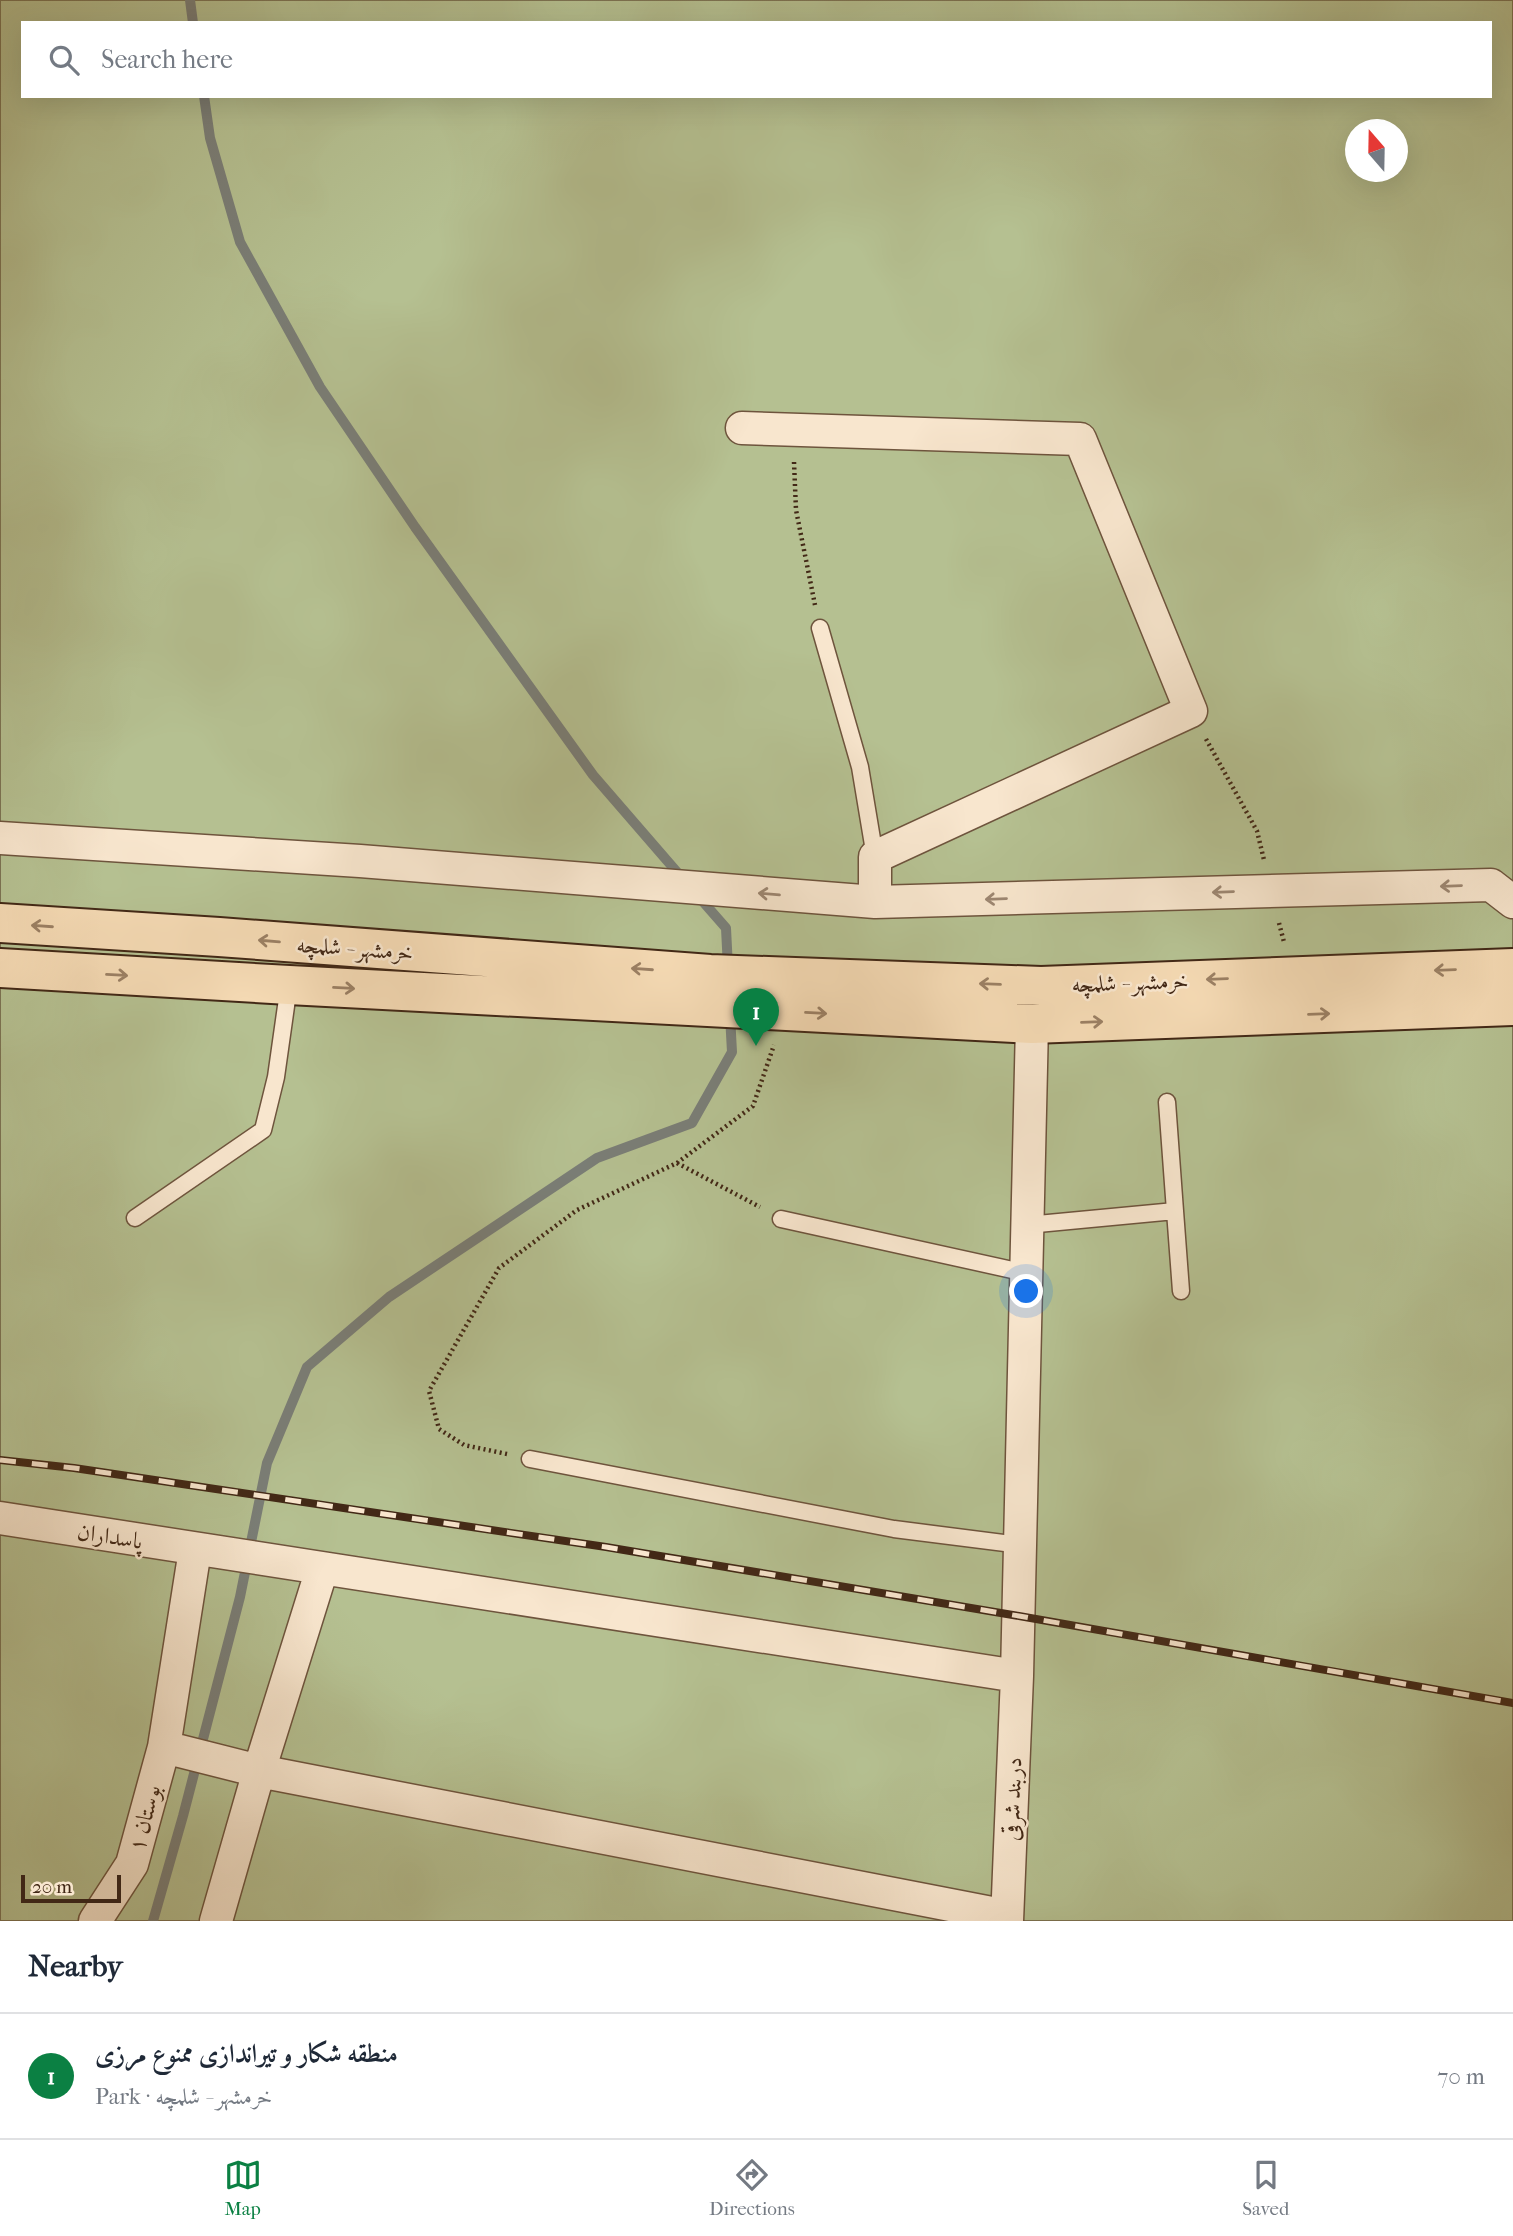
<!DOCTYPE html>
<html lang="en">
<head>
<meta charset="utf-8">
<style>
	:root { --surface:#fff; --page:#f2f2f3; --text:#1f2937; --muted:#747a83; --line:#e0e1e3; --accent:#0b8043 }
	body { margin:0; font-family:"IM FELL French Canon",Amiri,serif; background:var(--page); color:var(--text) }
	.compass { position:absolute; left:1345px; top:119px; width:63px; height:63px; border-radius:50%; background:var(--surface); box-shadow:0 7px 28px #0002; rotate:340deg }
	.scale { position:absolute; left:21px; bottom:18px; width:100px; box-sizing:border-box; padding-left:7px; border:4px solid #422816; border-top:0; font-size:19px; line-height:24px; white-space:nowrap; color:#422816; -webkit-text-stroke:5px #f8e6ce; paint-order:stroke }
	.you { position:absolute; left:1027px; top:1292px; width:24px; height:24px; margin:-18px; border:5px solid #fff; border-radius:50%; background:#1a73e8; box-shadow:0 0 0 10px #1a73e833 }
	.badge { display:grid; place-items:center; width:46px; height:46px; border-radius:50%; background:var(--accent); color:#fff; font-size:23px; font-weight:700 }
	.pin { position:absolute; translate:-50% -58px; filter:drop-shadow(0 2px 4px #0008) }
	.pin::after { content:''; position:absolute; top:37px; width:24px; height:21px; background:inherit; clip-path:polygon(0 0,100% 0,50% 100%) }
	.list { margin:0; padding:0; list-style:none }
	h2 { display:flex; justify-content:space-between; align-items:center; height:91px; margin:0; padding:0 28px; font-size:30px }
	h2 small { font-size:23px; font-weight:400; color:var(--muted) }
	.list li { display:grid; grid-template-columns:46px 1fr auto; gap:21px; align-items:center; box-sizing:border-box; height:126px; padding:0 28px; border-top:2px solid var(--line) }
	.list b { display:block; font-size:26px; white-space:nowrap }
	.list p { margin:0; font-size:23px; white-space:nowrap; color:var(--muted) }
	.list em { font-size:23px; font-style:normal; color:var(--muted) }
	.icon { flex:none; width:38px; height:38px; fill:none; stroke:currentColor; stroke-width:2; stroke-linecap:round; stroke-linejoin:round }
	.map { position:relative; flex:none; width:1513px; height:1921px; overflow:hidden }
	.search { position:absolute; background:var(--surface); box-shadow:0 7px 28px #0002; left:21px; right:21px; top:21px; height:77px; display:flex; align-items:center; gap:18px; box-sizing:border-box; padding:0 24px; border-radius:0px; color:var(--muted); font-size:26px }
	.sheet { height:217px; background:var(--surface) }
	nav { display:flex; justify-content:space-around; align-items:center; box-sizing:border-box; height:98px; border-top:2px solid var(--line); background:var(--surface); font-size:19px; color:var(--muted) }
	nav a { display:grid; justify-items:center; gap:4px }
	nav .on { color:var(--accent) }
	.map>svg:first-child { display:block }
	.green { fill:#b5c091; stroke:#7c7454; stroke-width:2; fill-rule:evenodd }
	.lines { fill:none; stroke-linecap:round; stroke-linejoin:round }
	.stream { stroke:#7a7e77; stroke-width:10 }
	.service-casing { stroke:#6e543d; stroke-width:19 }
	.minor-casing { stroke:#6e543d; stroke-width:35 }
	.trunk-casing { stroke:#422816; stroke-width:42 }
	.path { stroke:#422816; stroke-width:4.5; stroke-dasharray:2 3.5; stroke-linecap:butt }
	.service { stroke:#f8e6ce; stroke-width:16 }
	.minor { stroke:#f8e6ce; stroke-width:32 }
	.trunk { stroke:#f4d9b3; stroke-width:38 }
	.rail-casing { stroke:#422816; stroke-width:8 }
	.rail { stroke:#f8e6ce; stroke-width:5; stroke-dasharray:16; stroke-linecap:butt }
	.oneway { stroke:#9d8772 }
	.oneway2 { stroke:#9b8064 }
	.labels { text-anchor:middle; stroke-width:5; stroke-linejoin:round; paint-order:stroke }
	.street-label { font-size:23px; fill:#422816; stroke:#f8e6ce }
</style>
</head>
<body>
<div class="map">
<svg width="1513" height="1921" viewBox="0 0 1513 1921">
	<rect width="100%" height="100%" fill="#f4d9b3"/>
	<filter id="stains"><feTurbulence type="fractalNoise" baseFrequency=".00286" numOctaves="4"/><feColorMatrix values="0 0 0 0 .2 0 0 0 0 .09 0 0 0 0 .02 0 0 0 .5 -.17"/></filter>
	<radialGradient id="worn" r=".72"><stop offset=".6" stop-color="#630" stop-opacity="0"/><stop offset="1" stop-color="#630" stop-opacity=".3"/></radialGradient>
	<path class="green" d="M0,0h1513v1921h-1513zM23,23h1467v73h-1467zM1356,130h42v42h-42z"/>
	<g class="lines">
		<path class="stream" d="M190,0l3,23
			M204,96l6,42 30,104 80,145 95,140 178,248 90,104
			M698,896l28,32 2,40
			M153,1921l30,-105 57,-219 27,-134 40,-96 82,-70 208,-139 95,-35 40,-71 -2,-37"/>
		<g class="service-casing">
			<path id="service" d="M820,628l40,139 15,90
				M1167,1102l8,109
				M135,1218l128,-88 13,-53 13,-92
				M781,1219l245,54
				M1027,1225l148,-14 6,80
				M530,1459l364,70 126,16"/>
		</g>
		<g class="minor-casing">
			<path id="minor" d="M742,428l338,11 111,272 -316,146v45
				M0,838l360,23 515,41 616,-17 22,17
				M0,1518l1017,158 15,-652
				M195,1550l-31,197 95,24 748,145
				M95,1921l37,-57 32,-117
				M216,1921l43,-150 63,-202
				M1007,1921l10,-245"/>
		</g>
		<g class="trunk-casing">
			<path id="trunk" d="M0,923l219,14 491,37 331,12 472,-18
				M0,968l289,17 743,39 481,-18"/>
		</g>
		<path class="path" d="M794,462l2,48 19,95
			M1206,739l51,92 7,29
			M1279,923l5,19
			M677,1163l83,44
			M507,1454l-43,-9 -25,-16 -10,-38 70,-123 78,-58 100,-47 76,-57 21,-61"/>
		<use href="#service" class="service"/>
		<use href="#minor" class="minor"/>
		<use href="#trunk" class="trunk"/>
		<g class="rail-casing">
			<path id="rail" d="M0,1460l74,8 532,79 413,69 494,87"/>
		</g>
		<use href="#rail" class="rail"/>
	</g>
	<defs><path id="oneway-shaft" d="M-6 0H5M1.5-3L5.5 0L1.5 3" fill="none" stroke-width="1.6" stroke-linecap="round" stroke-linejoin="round" transform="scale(1.75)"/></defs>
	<g class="oneway">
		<use href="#oneway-shaft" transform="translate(1451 886) rotate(178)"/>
		<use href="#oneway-shaft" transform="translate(1223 892) rotate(178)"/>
		<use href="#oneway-shaft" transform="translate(769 894) rotate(-175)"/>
		<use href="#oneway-shaft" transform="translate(996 899) rotate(178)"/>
	</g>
	<g class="oneway2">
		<use href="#oneway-shaft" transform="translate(42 926) rotate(-176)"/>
		<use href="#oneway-shaft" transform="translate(269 941) rotate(-175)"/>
		<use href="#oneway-shaft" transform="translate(642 969) rotate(-176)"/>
		<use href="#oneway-shaft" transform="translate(1445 970) rotate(178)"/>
		<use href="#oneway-shaft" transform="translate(117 975) rotate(3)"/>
		<use href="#oneway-shaft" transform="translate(1217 979) rotate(178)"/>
		<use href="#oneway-shaft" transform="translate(990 984) rotate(-178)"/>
		<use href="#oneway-shaft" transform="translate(344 988) rotate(3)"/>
		<use href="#oneway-shaft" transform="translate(816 1013) rotate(3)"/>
		<use href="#oneway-shaft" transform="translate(1319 1014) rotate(-2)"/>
		<use href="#oneway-shaft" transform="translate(1092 1022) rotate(-2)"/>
	</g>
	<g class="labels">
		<g class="street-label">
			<text transform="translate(355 948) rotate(4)" y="8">خرمشهر - شلمچه</text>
			<text transform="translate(1130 982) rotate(-2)" y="8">خرمشهر - شلمچه</text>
			<text transform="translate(110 1536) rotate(9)" y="8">پاسداران</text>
			<text transform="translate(1012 1799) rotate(-88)" y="8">دربند شرقی</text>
			<text transform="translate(144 1818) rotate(-75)" y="8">بوستان ۱</text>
		</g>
	</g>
	<rect width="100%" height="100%" filter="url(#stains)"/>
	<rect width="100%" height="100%" fill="url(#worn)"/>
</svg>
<svg class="compass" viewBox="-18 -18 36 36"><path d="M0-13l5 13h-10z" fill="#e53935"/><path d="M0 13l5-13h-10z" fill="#747a83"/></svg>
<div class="scale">20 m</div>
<div class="you"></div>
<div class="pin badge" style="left:756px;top:1046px">1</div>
<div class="search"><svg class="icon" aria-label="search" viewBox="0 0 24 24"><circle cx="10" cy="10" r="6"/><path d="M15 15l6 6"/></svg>Search here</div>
</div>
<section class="sheet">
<h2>Nearby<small></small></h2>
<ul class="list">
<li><span class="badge">1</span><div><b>منطقه شکار و تیراندازی ممنوع مرزی</b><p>Park · خرمشهر - شلمچه</p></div><em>70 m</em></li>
</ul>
</section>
<nav>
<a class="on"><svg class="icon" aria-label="map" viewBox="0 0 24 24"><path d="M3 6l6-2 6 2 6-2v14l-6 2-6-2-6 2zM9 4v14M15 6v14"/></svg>Map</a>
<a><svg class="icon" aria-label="directions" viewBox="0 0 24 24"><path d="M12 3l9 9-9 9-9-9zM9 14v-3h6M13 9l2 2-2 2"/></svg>Directions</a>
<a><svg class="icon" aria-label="saved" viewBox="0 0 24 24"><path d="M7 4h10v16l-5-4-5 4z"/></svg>Saved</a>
</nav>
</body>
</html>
